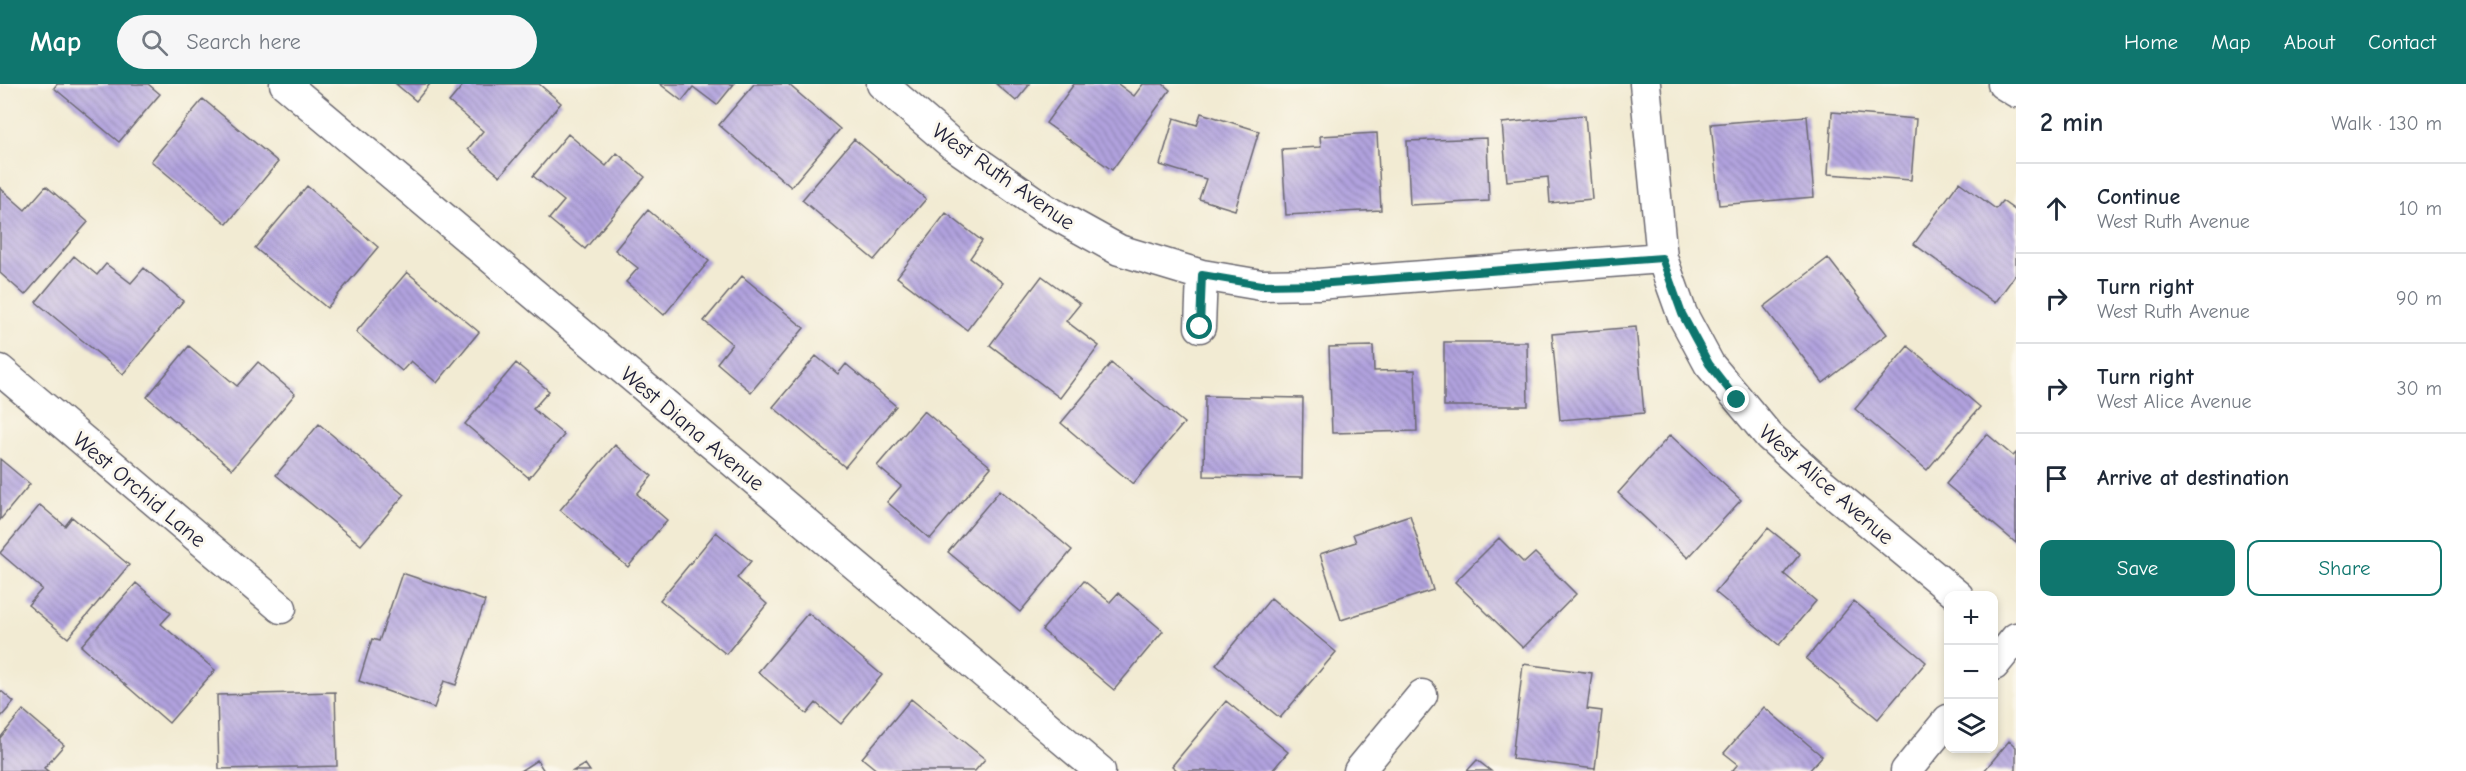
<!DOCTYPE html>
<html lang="en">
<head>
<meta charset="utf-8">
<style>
	:root { --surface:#fff; --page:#f6f6f7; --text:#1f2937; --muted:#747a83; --line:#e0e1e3; --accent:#0f766e }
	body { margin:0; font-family:"Comic Neue",sans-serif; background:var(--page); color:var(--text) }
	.controls { position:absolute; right:18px; bottom:18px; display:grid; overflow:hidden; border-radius:12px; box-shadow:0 3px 9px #0003 }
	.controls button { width:54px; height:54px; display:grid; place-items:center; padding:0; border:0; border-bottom:2px solid var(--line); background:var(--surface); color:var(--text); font:30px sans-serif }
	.stop { position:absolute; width:18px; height:18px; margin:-14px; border:4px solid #0f766e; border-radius:50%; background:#fff }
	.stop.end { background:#0f766e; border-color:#fff; box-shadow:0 2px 6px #0008 }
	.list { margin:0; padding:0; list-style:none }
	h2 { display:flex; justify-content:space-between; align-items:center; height:78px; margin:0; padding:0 24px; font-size:26px }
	h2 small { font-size:20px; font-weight:400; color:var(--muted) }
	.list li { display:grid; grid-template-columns:39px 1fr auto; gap:18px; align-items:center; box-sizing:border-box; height:90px; padding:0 24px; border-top:2px solid var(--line) }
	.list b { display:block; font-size:22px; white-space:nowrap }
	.list p { margin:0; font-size:20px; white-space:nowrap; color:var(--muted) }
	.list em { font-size:20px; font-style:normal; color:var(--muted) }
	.actions { display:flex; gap:12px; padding:18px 24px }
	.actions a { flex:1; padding:14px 0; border:2px solid var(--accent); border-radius:12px; text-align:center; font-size:21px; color:var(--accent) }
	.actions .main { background:var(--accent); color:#fff }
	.icon { flex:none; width:33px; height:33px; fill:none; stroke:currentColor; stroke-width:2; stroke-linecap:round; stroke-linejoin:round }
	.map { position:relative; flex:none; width:2016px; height:687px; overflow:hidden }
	header { display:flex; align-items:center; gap:36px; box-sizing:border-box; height:84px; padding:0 30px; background:var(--accent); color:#fff }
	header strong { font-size:28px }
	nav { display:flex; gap:33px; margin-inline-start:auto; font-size:21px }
	.search { width:420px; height:54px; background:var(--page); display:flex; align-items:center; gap:15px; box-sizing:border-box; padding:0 21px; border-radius:33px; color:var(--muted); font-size:22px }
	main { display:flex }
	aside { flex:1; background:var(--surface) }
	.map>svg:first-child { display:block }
	.building { fill:url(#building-back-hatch) }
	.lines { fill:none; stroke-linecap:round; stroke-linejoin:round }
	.minor-casing { stroke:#6b6870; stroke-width:33 }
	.minor { stroke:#fff; stroke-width:30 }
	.route { stroke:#0f766e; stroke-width:8 }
	.labels { text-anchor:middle; stroke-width:6; stroke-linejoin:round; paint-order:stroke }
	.street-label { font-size:22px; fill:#22223b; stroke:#fbf7ec }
</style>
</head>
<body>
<header>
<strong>Map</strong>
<div class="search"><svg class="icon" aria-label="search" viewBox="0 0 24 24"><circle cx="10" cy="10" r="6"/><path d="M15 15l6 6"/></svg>Search here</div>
<nav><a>Home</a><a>Map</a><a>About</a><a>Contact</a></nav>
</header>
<main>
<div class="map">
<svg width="2016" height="687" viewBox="0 0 2016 687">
	<defs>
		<pattern id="building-back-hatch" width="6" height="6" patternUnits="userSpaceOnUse" patternTransform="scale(1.5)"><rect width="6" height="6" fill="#b1a2de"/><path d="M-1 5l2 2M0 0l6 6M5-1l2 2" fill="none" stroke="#9084b5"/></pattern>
	</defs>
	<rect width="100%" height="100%" fill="#fbf7ec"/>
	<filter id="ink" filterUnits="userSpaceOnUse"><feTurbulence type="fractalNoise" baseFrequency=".0167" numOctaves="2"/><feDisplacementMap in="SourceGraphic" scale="12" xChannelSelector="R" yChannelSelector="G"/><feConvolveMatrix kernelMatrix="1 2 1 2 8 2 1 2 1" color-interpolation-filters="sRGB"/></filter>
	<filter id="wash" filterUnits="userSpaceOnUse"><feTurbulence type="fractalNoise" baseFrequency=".008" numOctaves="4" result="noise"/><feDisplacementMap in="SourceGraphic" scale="24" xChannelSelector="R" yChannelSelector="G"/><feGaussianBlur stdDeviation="1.35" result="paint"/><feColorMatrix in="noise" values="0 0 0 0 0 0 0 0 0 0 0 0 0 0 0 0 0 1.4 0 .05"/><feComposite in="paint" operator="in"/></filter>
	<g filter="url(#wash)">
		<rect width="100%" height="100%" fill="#f2ebd3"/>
		<g id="blocks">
			<path class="building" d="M57,0h91l12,10 -41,48 -65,-54z
				M396,0h34l-14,17z
				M464,0h75l22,19 -61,73 -32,-27 15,-18 -34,-29z
				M660,0h74l-17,21 -24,-18 -11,14z
				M754,0h34l52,45 -49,58 -72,-62z
				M996,0h34l-14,17z
				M1074,0h44l16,12 9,-12h20l7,6 -58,80 -66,-47z
				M203,15l75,63 -51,62 -76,-63z
				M1832,28l84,7 -5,61 -83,-6z
				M1201,29l58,18 -24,79 -36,-11 7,-20 -46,-14 14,-47 23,7z
				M1585,31l7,84 -42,4 -2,-26 -41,4 -5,-58z
				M1807,32l7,81 -95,8 -8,-81z
				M1377,49l4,77 -95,5 -4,-66 39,-2 -1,-11z
				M568,50l38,32 11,-13 28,24 -60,72 -36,-30 15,-18 -31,-25z
				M1487,54l2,63 -79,4 -3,-64z
				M854,55l72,60 -52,61 -72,-60z
				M1959,98l37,27 6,-8 14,10v63l-21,29 -81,-59z
				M46,102l42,36 -63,73 -25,-22v-85l25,22z
				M307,102l71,61 -51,61 -72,-60z
				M648,126l61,51 -45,54 -38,-33 12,-14 -23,-18z
				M946,129l36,28 -12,17 33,25 -36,47 -70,-53z
				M74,172l23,19 9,-11 25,19 13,-15 39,33 -60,73 -87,-72z
				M1828,174l59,76 -64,49 -59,-76z
				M407,188l72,60 -42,51 -26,-22 -9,10 -46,-39z
				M742,192l62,52 -53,64 -34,-29 15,-19 -28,-23z
				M1042,192l38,28 -14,17 33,25 -39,52 -70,-53z
				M1636,243l8,86 -84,7 -8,-86z
				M1444,258h83l1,64h-84z
				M189,262l48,40 21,-24 37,32 -63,75 -85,-72z
				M1373,262l1,25 41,-1 2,61 -85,2 -3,-86z
				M1908,262l72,61 -53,63 -72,-61z
				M816,272l22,18 8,-10 50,42 -51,61 -72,-60z
				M516,279l33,28 -16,18 31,26 -35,43 -64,-54z
				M1111,279l73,60 -51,61 -72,-61z
				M1205,312l98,2 -1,80 -98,-2z
				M924,327l67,56 -61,72 -43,-37 14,-16 -24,-20z
				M319,340l85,71 -43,50 -85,-70z
				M1987,350l26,22 3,-3v90l-70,-59z
				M1670,351l71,65 -53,58 -70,-65z
				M615,361l37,31 -15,18 30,26 -39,47 -68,-57z
				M0,375l30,25 -30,36z
				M1000,406l72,60 -52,62 -72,-60z
				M40,421l25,21 7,-9 57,48 -61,73 -40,-33 14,-16 -42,-36z
				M1410,431l23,75 -92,30 -21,-66 36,-12 -3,-8z
				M1768,444l32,26 -16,20 32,27 -37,44 -64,-53z
				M716,448l35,29 -14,17 30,26 -41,50 -66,-54z
				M1499,454l25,25 11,-10 41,41 -53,54 -68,-66z
				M402,489l83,28 -29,84 -12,-4 -10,27 -75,-27 13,-42 7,2z
				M1084,497l26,21 8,-9 45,38 -49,59 -72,-60z
				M136,499l35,30 -10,11 54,46 -46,53 -88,-77z
				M1271,514l65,54 -56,66 -64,-53z
				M1854,517l72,61 -48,57 -72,-60z
				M808,529l74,62 -41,49 -25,-21 -9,11 -49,-42z
				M1523,580l69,9 -5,36 15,2 -7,58 -83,-10z
				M0,606l14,12 -14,16z
				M335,608l2,74 -118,3 -2,-74z
				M911,615l74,60 -10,12h-97l-16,-13z
				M1226,617l62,51 -16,19h-94l-6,-5z
				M1764,623l58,49 -13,15h-77l6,-7 -14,-11z
				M23,626l41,35 -20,23 4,3h-48v-33z
				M2009,657l7,6v24h-32z
				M537,676l7,11h-24z
				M1477,676l14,11h-24z
				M585,680l5,7h-17z"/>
		</g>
	</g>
	<g filter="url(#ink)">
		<use href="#blocks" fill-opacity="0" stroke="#6b6870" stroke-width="1.5"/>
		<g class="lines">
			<g class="minor-casing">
				<path id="minor" d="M285,0l815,687
					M882,0l71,61 92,64 74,41 83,25 59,10 56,-1 345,-26
					M1645,0l17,174 20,56 27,50 60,72 43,39 146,121
					M2003,0l13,8
					M1200,243l2,-52
					M0,286l281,238
					M1994,581l22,-27
					M1359,687l63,-76
					M1906,687l42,-51"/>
			</g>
			<use href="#minor" class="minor"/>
		</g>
	</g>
	<g class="lines" filter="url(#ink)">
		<path class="route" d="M1200,243l2,-52 59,10 56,-1 345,-26 20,56 27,50 28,36"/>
	</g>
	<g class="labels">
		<g class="street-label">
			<text transform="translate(1004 92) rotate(35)" y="8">West Ruth Avenue</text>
			<text transform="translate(693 344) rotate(40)" y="8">West Diana Avenue</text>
			<text transform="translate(1827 400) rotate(41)" y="8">West Alice Avenue</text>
			<text transform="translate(140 405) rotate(40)" y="8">West Orchid Lane</text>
		</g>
	</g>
</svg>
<div class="controls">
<button>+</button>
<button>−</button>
<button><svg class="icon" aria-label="layers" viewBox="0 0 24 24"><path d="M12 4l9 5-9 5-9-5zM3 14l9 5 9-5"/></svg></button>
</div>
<div class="stop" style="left:1200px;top:243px"></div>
<div class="stop end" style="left:1737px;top:316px"></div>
</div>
<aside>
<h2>2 min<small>Walk · 130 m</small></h2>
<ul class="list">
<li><svg class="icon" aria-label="ahead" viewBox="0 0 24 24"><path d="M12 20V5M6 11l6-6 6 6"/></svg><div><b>Continue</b><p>West Ruth Avenue</p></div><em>10 m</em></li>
<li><svg class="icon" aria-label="right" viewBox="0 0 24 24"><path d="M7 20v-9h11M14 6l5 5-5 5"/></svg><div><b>Turn right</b><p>West Ruth Avenue</p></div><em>90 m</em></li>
<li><svg class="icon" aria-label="right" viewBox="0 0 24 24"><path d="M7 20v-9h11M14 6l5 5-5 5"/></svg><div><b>Turn right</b><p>West Alice Avenue</p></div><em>30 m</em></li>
<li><svg class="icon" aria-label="arrive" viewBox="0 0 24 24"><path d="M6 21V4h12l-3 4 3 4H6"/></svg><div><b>Arrive at destination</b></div></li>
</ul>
<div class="actions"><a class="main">Save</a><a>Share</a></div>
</aside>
</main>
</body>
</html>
